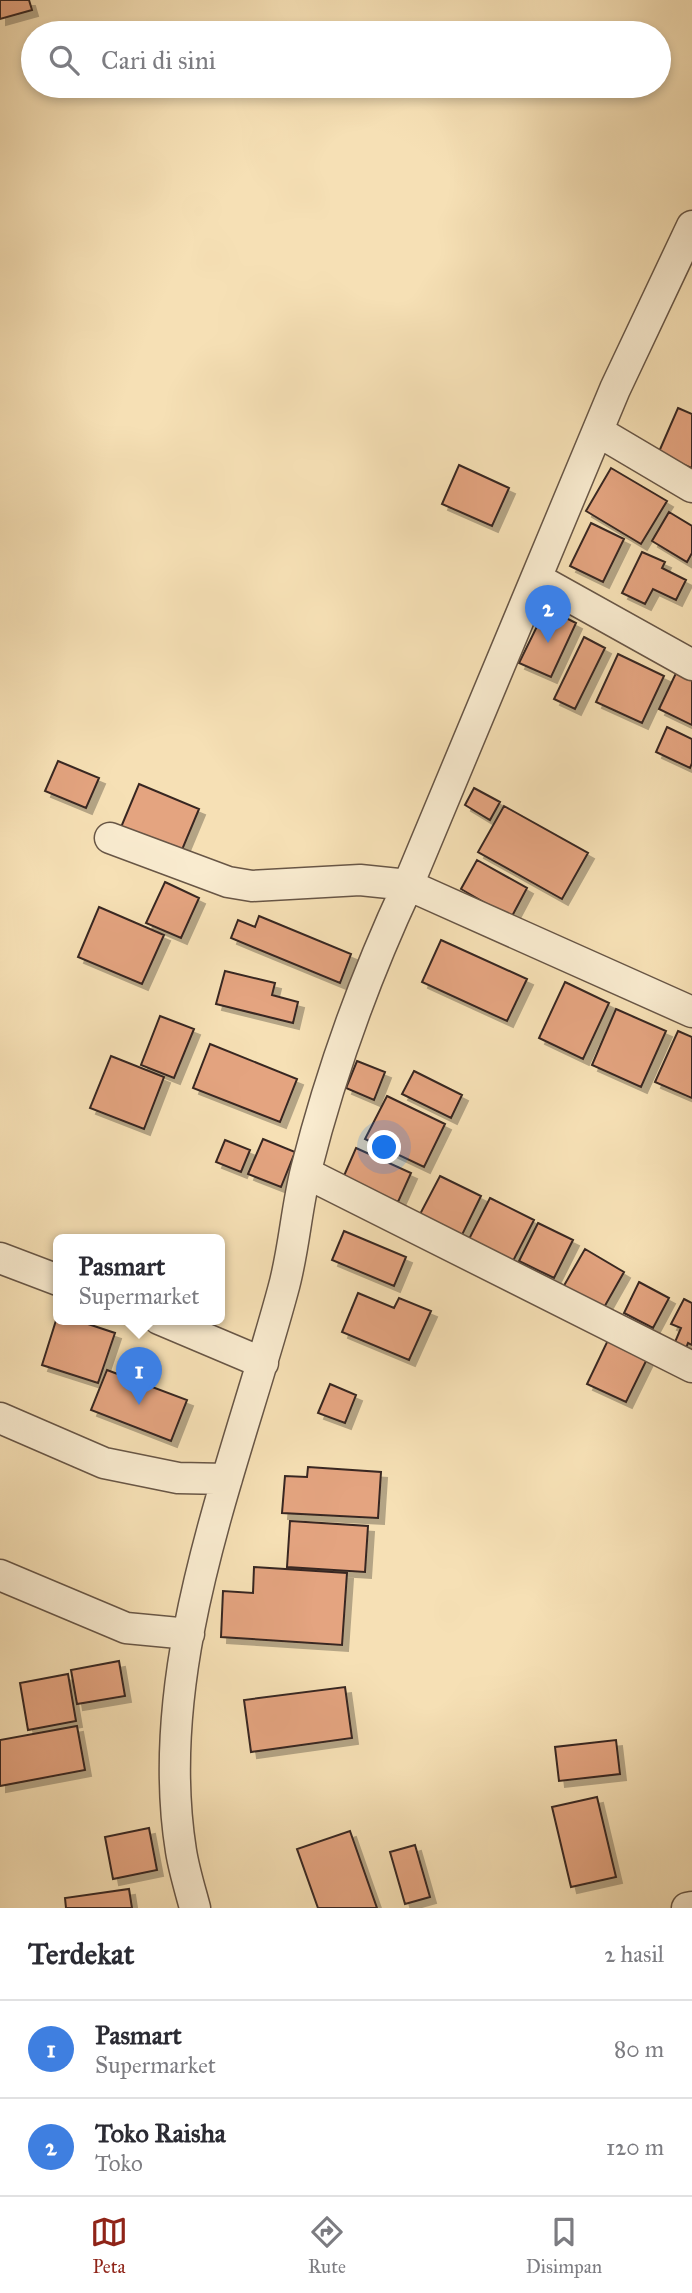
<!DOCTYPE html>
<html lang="id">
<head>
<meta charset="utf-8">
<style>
	:root { --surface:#fff; --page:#f7f7f7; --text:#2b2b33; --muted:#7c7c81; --line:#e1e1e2; --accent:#8f2418 }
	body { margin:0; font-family:"IM FELL Great Primer",serif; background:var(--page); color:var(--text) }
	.you { position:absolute; left:385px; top:1148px; width:24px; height:24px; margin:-18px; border:5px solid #fff; border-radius:50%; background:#1a73e8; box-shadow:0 0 0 10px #1a73e833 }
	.badge { display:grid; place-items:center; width:46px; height:46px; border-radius:50%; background:var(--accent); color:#fff; font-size:23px; font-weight:700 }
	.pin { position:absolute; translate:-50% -58px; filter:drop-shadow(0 2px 4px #0008) }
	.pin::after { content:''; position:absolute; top:37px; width:24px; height:21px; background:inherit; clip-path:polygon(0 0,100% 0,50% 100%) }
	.popup { position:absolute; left:53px; top:1234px; width:172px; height:91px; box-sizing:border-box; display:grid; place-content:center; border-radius:10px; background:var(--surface); filter:drop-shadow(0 2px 5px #0005); font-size:23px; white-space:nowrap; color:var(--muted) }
	.popup b { font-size:26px; color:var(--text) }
	.popup::after { content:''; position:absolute; left:50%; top:100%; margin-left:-14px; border:14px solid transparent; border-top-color:var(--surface) }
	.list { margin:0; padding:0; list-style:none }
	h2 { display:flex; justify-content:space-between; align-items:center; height:91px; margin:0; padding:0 28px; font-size:30px }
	h2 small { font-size:23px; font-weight:400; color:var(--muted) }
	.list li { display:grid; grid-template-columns:46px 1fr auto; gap:21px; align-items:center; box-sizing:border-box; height:98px; padding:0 28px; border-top:2px solid var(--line) }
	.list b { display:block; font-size:26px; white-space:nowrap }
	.list p { margin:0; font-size:23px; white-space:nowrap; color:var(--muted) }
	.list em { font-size:23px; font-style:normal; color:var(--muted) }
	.icon { flex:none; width:38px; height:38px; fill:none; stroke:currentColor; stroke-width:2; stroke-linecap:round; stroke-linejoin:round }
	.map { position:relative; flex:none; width:692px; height:1908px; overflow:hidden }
	.search { position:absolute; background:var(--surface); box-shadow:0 4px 10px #0003; left:21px; right:21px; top:21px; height:77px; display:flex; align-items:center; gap:18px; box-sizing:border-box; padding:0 24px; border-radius:38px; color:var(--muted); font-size:26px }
	.sheet { height:287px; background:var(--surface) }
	nav { display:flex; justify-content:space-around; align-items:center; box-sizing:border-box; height:98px; border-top:2px solid var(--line); background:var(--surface); font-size:19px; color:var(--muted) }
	nav a { display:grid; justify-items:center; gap:4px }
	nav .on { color:var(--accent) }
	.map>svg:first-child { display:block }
	.building { fill:#e4a480; stroke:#382821; stroke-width:2; filter:url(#shadow) }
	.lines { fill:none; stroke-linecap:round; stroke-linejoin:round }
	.street-casing { stroke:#685646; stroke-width:33 }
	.street { stroke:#f9ebcf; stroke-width:30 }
</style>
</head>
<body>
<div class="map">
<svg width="692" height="1908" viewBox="0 0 692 1908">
	<defs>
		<filter id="shadow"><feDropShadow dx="6" dy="6" stdDeviation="0" flood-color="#0004"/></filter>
	</defs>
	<rect width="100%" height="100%" fill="#f6e0b5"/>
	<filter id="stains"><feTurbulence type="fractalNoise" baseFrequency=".00286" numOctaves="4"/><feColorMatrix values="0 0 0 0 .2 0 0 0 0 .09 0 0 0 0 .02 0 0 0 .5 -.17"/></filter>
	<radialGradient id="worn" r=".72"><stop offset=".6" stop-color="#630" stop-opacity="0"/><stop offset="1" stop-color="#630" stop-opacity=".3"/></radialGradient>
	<path class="building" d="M0,0h29l3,10 -32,9z
		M678,408l14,6v54l-34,-14z
		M459,465l50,23 -17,38 -50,-22z
		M611,468l56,33 -26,43 -55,-33z
		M669,512l23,14v27l-5,9 -35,-21z
		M591,523l33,16 -21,43 -33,-16z
		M642,552l23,10 -3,6 24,12 -10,20 -23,-11 -8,15 -23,-11z
		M546,608l30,15 -25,54 -32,-14z
		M584,637l21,11 -30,61 -21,-10z
		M618,654l46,22 -22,47 -46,-21z
		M677,671l15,7v47l-33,-16z
		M667,727l25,12v24l-2,5 -34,-16z
		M58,761l41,17 -13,30 -41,-17z
		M139,784l60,25 -20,48 -60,-25z
		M474,788l26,14 -10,18 -25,-15z
		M504,806l84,47 -26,46 -84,-47z
		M477,860l50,28 -16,30 -50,-29z
		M165,882l34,16 -18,40 -35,-15z
		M99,907l65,28 -22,49 -64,-27z
		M259,916l92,38 -11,29 -109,-45 7,-18 17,7z
		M441,940l86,39 -20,42 -85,-39z
		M225,971l50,12 -3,12 26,7 -5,21 -77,-19z
		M565,982l44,21 -26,56 -44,-21z
		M616,1009l50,22 -25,56 -49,-22z
		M160,1016l34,13 -20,49 -33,-13z
		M678,1031l14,6v61l-37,-16z
		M210,1044l87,35 -17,43 -87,-34z
		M111,1056l53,21 -20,52 -54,-21z
		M357,1061l28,11 -11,28 -28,-12z
		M414,1071l48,24 -11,23 -49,-24z
		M387,1096l58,28 -21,43 -59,-28z
		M263,1139l32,13 -14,35 -33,-13z
		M225,1140l25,10 -9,22 -25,-10z
		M356,1148l55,25 -13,29 -55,-24z
		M440,1176l41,20 -21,43 -42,-21z
		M490,1198l44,22 -22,43 -44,-22z
		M538,1223l35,17 -19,38 -35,-17z
		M344,1231l62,26 -12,29 -62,-26z
		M585,1249l39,23 -22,39 -40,-22z
		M639,1282l30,16 -16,30 -29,-15z
		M358,1293l36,15 5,-10 32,13 -22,49 -67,-28z
		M684,1299l8,4v42l-4,-2 -2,5 -11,-6 6,-14 -10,-4z
		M58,1314v5h15l42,14 -17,50 -56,-18z
		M609,1338l39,19 -22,45 -39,-18z
		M107,1370l80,30 -16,41 -80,-31z
		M330,1384l26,11 -11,28 -27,-10z
		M308,1467l73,5 -3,46 -96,-5 3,-37 22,1z
		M290,1521l78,5 -3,46 -78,-5z
		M254,1567l93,6 -5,72 -121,-8 2,-46 30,2z
		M119,1661l6,35 -48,8 -6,-34z
		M68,1674l8,47 -48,9 -8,-47z
		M345,1687l7,51 -101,14 -7,-52z
		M77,1726l8,44 -85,16v-46z
		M616,1740l4,34 -61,7 -4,-34z
		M597,1797l19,80 -45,10 -19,-80z
		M149,1828l8,42 -44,9 -8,-42z
		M350,1831l27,77h-59l-21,-59z
		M415,1845l15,52 -25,7 -15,-52z
		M129,1889l3,19h-66l-1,-10z"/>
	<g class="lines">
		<g class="street-casing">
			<path id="street" d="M599,432l93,55
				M536,578l156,87
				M110,838l118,44 24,4 108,-6 48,5 284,127
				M306,1173l386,194
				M0,1258l58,22
				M159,1319l104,44
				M0,1418l104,45 74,15 49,1
				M0,1575l126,53 63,6
				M195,1908c-5,-19 -11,-38 -14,-57 -30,-187 54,-383 102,-561 11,-39 13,-80 23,-120 25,-99 59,-193 102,-285l207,-496 77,-163
				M687,1908l5,-1"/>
		</g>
		<use href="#street" class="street"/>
	</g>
	<rect width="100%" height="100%" filter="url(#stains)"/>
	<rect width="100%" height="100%" fill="url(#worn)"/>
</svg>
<div class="you"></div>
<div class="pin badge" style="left:139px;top:1405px;background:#3f7fe0">1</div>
<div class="popup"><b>Pasmart</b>Supermarket</div>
<div class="pin badge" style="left:548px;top:643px;background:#3f7fe0">2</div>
<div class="search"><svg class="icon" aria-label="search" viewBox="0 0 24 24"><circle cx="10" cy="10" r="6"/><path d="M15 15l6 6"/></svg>Cari di sini</div>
</div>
<section class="sheet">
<h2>Terdekat<small>2 hasil</small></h2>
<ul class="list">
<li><span class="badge" style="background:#3f7fe0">1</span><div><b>Pasmart</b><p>Supermarket</p></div><em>80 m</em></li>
<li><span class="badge" style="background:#3f7fe0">2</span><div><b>Toko Raisha</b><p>Toko</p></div><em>120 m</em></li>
</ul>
</section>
<nav>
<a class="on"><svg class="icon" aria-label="map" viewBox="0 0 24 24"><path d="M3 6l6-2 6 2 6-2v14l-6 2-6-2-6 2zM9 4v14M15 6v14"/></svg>Peta</a>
<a><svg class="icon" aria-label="directions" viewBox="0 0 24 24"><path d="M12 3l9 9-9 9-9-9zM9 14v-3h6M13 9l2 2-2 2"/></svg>Rute</a>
<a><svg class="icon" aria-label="saved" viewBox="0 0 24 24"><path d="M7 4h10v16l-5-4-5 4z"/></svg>Disimpan</a>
</nav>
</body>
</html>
